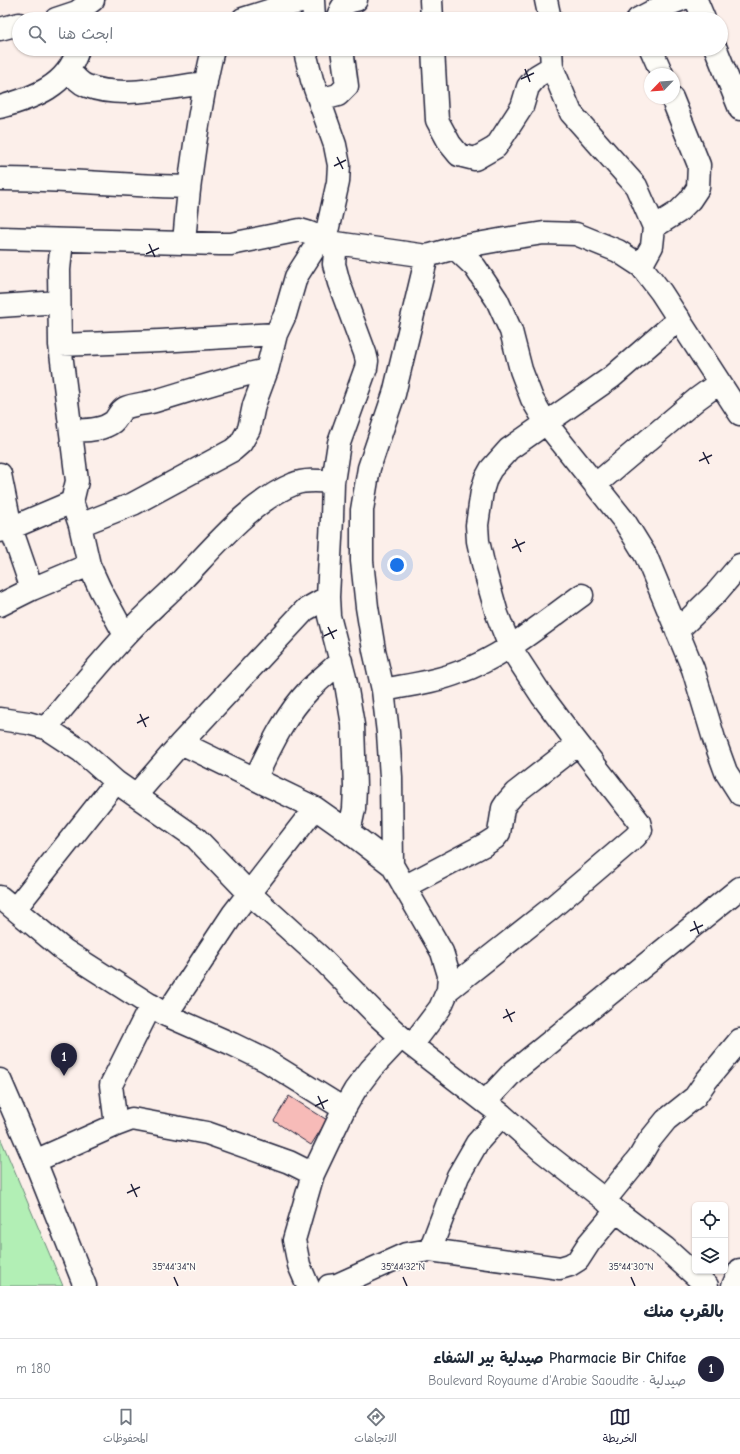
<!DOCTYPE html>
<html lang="ar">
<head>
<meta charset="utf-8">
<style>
	:root { --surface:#fff; --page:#f2f2f3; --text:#1f2937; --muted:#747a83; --line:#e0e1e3; --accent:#22223b }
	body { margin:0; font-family:"Comic Neue","Playpen Sans Arabic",sans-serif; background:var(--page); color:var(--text); direction:rtl }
	.controls { position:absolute; right:12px; bottom:12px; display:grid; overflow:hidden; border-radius:6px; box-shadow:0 1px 3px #0004 }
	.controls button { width:36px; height:36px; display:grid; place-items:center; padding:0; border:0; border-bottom:1px solid var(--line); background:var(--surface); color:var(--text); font:20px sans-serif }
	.compass { position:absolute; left:644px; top:68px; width:36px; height:36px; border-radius:50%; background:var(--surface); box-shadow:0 1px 3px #0004; rotate:245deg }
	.you { position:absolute; left:397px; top:565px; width:14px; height:14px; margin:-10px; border:3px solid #fff; border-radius:50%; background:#1a73e8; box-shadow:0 0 0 6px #1a73e833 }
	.badge { display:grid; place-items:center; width:26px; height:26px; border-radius:50%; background:var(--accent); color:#fff; font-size:13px; font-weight:700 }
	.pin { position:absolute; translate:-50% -33px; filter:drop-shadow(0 1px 2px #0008) }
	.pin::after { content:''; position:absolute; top:21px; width:14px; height:12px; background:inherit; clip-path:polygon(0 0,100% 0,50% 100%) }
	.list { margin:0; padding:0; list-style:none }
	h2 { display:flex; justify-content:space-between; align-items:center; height:52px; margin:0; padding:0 16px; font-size:17px }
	h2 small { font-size:13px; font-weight:400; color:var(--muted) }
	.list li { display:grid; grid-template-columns:26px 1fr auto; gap:12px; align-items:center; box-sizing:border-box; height:60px; padding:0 16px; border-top:1px solid var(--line) }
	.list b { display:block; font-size:15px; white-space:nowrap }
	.list p { margin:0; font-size:13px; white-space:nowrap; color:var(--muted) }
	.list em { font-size:13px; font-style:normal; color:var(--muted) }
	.icon { flex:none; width:22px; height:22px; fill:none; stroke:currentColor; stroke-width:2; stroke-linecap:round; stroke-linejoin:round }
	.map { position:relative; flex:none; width:740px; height:1286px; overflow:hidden; direction:ltr }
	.search { position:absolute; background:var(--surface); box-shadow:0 1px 3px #0004; left:12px; right:12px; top:12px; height:44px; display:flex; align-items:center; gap:10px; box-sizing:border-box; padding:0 14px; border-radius:22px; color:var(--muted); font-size:15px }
	.sheet { height:112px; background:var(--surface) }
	nav { display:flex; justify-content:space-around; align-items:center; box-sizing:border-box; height:56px; border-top:1px solid var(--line); background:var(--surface); font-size:11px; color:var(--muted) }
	nav a { display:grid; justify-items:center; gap:2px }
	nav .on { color:var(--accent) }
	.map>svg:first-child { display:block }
	.green { fill:#b2efb5; stroke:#6a8878 }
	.building { fill:#f7bbb8; stroke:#22223b }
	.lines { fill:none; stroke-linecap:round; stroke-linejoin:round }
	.minor-casing { stroke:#22223b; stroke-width:25 }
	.major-casing { stroke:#22223b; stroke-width:25 }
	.minor { stroke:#fdfcf7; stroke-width:22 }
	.major { stroke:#fdfcf7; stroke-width:22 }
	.ticks { fill:none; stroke:#22223b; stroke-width:1.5 }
	.ticks-label { font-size:10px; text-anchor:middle; fill:#22223b; stroke:#fdfcf7; stroke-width:3; stroke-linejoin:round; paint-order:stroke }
</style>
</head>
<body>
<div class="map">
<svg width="740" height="1286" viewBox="0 0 740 1286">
	<rect width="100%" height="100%" fill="#fcefea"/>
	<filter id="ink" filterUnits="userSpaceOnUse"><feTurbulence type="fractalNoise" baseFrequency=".025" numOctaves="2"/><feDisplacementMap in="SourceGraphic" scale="8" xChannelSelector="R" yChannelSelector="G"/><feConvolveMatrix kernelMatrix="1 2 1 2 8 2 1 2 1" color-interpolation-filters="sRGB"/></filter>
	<g filter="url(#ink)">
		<path class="green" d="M0,1137l63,149h-63z"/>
		<path class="building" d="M289,1096l38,24 -16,25 -37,-24z"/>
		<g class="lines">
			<g class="minor-casing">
				<path id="minor" d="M313,0l1,19
					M431,0l1,19
					M546,0l4,19
					M696,0l8,19
					M56,19l21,-7 16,-12
					M243,19l44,-14 24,-5
					M337,19c4,-11 6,-17 19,-19
					M638,19l21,-11 21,-8
					M0,29l19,-5
					M433,49l4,71 13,24 9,11 16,4 21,-12 26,-40 6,-20 9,-11 15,-9
					M551,49l1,18 19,46 65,73 18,41 -2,19 -11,20
					M651,49l11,25
					M716,49l24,60
					M69,70c5,6 10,13 18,16 34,13 84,1 119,-3
					M319,100l19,-5 9,-9 -5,-37
					M0,107c33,-9 68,-21 78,-58
					M0,179c63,0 126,7 189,8
					M654,227l24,-15 12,-12 8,-12 1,-23 -27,-67
					M0,238l220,6h11l69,-14 7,2 29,11 91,13 28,-8 50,-9 39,-6 32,1 42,17 23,15 20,26 79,122
					M62,240l-3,30 1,75 17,136 -5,21 8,23 9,40 11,24 25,46
					M184,243c5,-65 14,-130 29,-194
					M336,243l-2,21 5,19 26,70 2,8 -1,7 -27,75 -6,39 -1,36 -4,79 1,19 16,62 8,47 2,62 -1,22 -5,23
					M455,248l20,19 22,33 14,31 10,39 11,29 14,24 79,99 21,34 47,113 21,70 12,33 14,22
					M0,306l59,-4
					M60,345l100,-4 116,-7
					M71,431c14,-1 30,0 42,-9 5,-4 6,-11 12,-14 9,-4 20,-4 30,-7 38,-11 74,-24 112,-31
					M0,474l11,54 21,61
					M595,485l102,-86 22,-16
					M80,525l53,-21 100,-54 8,-7 8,-14 5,-24 13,-35 9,-36 9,-19 11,-38 32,-50 10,-45 1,-17 -4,-20 -23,-65 -6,-24 2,-7
					M0,531l11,-3 61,-26
					M0,605l32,-16 57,-24
					M677,631l40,-39 23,-27
					M383,690c26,-5 52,-8 77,-18 45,-16 84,-50 122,-77
					M0,719l28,4 18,5 35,23 35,31 80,56 53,55 71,64 58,59 23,21 101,78 39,35 64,50 11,11 49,37 42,38
					M46,728c26,-31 52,-63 79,-92 18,-20 38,-37 57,-56 31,-32 69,-79 112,-96 11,-5 27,-3 39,-2
					M181,743l134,65 34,24 43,33 50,87 7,23 -1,15 -8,18 -28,37
					M255,779c15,-31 30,-64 54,-89 10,-10 21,-19 32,-29
					M136,795l45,-52 124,-133 23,-13
					M392,865l-1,-88 -3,-44 -5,-43 -9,-40 -7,-43 -5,-46v-51l7,-42 25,-74 33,-138
					M404,887l80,-42 11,-7 4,-5 4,-25 4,-6 8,-9 63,-49
					M0,897l64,53 102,65 66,29 33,16 79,49
					M15,909l101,-127
					M448,990l100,-79 87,-74 6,-7 -2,-8 -67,-86 -30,-40 -32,-49 -13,-33 -13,-46 -6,-27 -1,-16 5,-34 4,-13 5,-9 8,-9 10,-11 103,-72 67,-58
					M166,1015l67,-101 82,-106
					M485,1102l28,-30 227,-184
					M116,1125l-5,-40 40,-80
					M35,1161l81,-36 16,-6 75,14 82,29 24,12
					M605,1200l34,-42 10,-17 17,-21 29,-23 11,-16 34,-41
					M430,1250l28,-74 19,-33 25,-28
					M308,1286l-9,-21 -5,-25 19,-66 31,-65 11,-19 16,-21 30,-32
					M329,1286l8,-1 69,-31 24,-4 130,18 10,-3 8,-5 11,-17 27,-32
					M733,1286l7,-16"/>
			</g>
			<g class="major-casing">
				<path id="major" d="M0,1080l35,81 50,125"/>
			</g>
			<use href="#minor" class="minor"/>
			<use href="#major" class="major"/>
		</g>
	</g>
	<path class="ticks" d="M525,69l5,13M521,79l13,-6M337,157l6,12M334,166l12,-6M149,244l6,13M146,254l13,-6M703,452l6,12M699,461l13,-6M515,539l6,13M512,548l13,-6M328,627l6,12M324,636l13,-6M140,714l6,13M137,723l12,-6M694,921l5,13M690,931l13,-6M506,1009l6,13M503,1018l12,-6M318,1096l6,13M315,1106l13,-6M131,1184l6,13M127,1193l13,-6M174,1277l4,9M403,1277l4,9M631,1277l4,9"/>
	<g class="ticks-label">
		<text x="174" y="1270">35°44'34"N</text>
		<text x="403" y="1270">35°44'32"N</text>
		<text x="631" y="1270">35°44'30"N</text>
	</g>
</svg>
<div class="controls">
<button><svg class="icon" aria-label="locate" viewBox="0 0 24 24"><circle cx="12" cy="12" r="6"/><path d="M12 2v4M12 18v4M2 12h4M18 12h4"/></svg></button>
<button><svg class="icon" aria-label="layers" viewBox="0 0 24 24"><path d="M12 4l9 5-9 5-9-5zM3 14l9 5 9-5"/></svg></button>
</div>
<svg class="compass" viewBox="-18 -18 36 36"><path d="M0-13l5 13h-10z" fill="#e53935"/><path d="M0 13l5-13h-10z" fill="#747a83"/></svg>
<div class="you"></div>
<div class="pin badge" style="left:64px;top:1076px">1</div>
<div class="search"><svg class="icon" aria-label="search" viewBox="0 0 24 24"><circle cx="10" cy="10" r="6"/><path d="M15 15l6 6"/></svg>ابحث هنا</div>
</div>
<section class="sheet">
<h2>بالقرب منك<small></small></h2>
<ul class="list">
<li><span class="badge">1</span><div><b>Pharmacie Bir Chifae صيدلية بير الشفاء</b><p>صيدلية · Boulevard Royaume d'Arabie Saoudite</p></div><em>180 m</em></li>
</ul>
</section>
<nav>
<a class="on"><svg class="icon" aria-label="map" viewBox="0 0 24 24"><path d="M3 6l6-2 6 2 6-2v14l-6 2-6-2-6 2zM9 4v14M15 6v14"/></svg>الخريطة</a>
<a><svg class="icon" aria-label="directions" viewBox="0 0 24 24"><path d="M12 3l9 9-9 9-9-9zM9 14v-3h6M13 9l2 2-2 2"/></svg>الاتجاهات</a>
<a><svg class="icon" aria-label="saved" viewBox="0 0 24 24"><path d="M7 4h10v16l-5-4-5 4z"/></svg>المحفوظات</a>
</nav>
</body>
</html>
